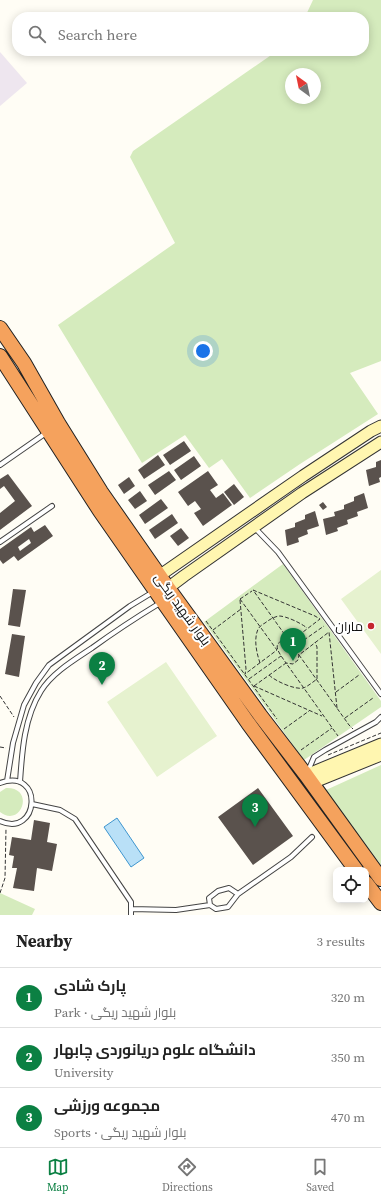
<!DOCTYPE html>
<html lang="en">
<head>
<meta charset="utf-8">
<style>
	:root { --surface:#fff; --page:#f2f2f2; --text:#222; --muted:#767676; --line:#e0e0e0; --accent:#0b8043 }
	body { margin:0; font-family:"Source Serif 4",Cairo,serif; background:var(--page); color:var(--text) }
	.controls { position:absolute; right:12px; bottom:12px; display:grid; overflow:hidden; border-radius:8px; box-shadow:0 2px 10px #0003 }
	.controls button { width:36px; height:36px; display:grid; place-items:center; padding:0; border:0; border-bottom:1px solid var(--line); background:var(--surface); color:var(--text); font:20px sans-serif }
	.compass { position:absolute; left:285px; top:68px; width:36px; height:36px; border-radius:50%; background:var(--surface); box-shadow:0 2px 10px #0003; rotate:327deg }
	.you { position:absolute; left:203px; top:351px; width:14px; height:14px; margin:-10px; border:3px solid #fff; border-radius:50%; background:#1a73e8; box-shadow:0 0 0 6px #1a73e833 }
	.badge { display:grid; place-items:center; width:26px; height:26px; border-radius:50%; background:var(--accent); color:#fff; font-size:13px; font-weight:700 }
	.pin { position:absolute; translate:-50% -33px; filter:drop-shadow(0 1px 2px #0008) }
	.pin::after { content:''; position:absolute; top:21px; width:14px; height:12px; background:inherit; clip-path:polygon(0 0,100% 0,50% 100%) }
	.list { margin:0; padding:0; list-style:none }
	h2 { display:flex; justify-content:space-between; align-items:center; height:52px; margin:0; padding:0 16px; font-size:17px }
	h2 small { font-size:13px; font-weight:400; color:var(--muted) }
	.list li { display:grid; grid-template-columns:26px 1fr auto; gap:12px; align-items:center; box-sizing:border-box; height:60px; padding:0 16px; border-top:1px solid var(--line) }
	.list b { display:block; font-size:15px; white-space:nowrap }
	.list p { margin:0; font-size:13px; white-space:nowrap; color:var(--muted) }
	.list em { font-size:13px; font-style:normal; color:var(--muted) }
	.icon { flex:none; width:22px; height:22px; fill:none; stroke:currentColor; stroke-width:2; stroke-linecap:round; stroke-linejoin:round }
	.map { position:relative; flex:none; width:381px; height:915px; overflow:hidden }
	.search { position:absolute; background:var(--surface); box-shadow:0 2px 10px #0003; left:12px; right:12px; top:12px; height:44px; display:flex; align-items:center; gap:10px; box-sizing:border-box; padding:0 14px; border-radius:16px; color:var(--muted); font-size:15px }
	.sheet { height:232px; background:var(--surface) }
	nav { display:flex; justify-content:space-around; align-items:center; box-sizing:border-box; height:56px; border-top:1px solid var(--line); background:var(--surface); font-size:11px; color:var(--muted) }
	nav a { display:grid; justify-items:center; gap:2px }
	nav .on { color:var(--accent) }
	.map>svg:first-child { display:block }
	.industrial { fill:#eee6ef }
	.green { fill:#d5ebbd; fill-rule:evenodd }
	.pitch { fill:#e6f2cf }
	.water { fill:#b9e0f7; stroke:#3f96cf }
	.building { fill:#5a524d; fill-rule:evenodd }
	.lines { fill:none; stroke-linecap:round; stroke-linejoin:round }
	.lane-casing { stroke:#444; stroke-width:6 }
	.secondary-casing { stroke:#333; stroke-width:13 }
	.highway-casing { stroke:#222; stroke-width:16 }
	.path { stroke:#333; stroke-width:1; stroke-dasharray:4 2; stroke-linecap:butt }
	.lane { stroke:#fff; stroke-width:4 }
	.secondary { stroke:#fff6b0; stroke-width:11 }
	.highway { stroke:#f5a25d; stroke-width:14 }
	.poi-dot { fill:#c4262e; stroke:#fff; stroke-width:1.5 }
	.labels { text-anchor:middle; stroke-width:4; stroke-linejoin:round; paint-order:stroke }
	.street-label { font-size:13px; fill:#111; stroke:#fff }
	.poi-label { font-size:13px; fill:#111; stroke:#fff; text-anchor:end }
</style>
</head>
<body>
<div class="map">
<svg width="381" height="915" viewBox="0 0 381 915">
	<rect width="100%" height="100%" fill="#fffdf5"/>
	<path class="industrial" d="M0,52l27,31 -27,23z"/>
	<path class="green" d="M313,0h68v361l-31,12 28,41 -78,50 -50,34 -28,-39 -13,9 -24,-33 -43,28 -84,-138 117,-82 -45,-86 3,-6 144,-100h87v-34h-59zM291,74h24v24h-24z
		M283,564l98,137v6l-77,53 -100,-138z
		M381,765v100l-55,-75z
		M6,788c30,-1 15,41 -6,24v-20z
		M0,893l35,16 -3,6h-32z"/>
	<path class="pitch" d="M381,570v84l-40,-55z
		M166,662l51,74 -60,41 -50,-75z"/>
	<path class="water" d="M117,818l27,40 -13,9 -27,-40z"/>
	<path class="building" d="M184,441l7,10 -21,14 -7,-10z
		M158,455l7,10 -21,14 -6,-9z
		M194,456l7,10 -20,14 -7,-10z
		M381,460v17l-2,1 1,4 -11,4 -3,-16 10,-3v-5z
		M169,471l7,9 -21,15 -7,-10z
		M208,471l10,14 -8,5 6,8 7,-5 9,12 -29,21 -9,-13 7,-4 -6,-8 -7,5 -10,-14z
		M8,474l24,32 -32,24v-17l15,-12 -11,-15 -4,3v-10z
		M129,477l6,9 -11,8 -6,-9z
		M234,484l10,13 -10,8 -10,-13z
		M140,491l7,10 -12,8 -7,-9z
		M364,493l4,15 -11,4 1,4 -11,4 1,4 -11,4 1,3 -12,4 -3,-16 12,-3 -1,-4 10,-3v-4l10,-4v-4z
		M161,499l7,9 -23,16 -6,-9z
		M323,502l4,5 -4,3 -4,-5z
		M315,511l4,15 -12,4 1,4 -10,4 1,4 -12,4 -2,-16 10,-3v-4l10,-4v-4z
		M172,514l6,9 -23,16 -6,-9z
		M45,525l8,11 -35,25 -4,-5 -11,8 -3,-4v-11l31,-22 3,5zM29,539l2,4 -11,8 -2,-4z
		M181,528l8,10 -11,8 -8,-10z
		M13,589l13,1 -6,37 -12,-2z
		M12,634l13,2 -6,41 -14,-3z
		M258,788l35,48 -40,29 -35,-48z
		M34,820l16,3 -3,19 10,2 -5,27 -15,-3 -3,23 -21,-3 4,-20h-5l2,-12 -5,-1 3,-18 19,3z"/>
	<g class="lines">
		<g class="lane-casing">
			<path id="lane" d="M0,465l46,-32
				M254,527l24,25 103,142
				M0,542l52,-36
				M308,771l6,-14 11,-7 51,-28 5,-5
				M7,781l6,-38 11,-38 12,-22 13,-18 81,-59 23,-14
				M20,782c2,-30 4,-64 21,-91 11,-18 33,-31 51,-43 22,-16 45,-31 68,-45
				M0,783c45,-16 39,56 0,38
				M32,804l28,6 15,9 56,83v13
				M238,894l-9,-6 -11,3 -9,7 1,7 6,4 12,-2 10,-13 53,-37 21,-20
				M131,909l45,1 34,-5"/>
		</g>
		<g class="secondary-casing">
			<path id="secondary" d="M159,576l144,-100 68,-45 10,-5
				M168,588l16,-12 118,-83 79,-51
				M306,775l75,-31
				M312,783l69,-28"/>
		</g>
		<g class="highway-casing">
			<path id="highway" d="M0,328l24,35 34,60 43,69 67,96 92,127 46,60 75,104
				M0,356l100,155 55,79 93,133 108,147
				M366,883l15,20"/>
		</g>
		<path class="path" d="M253,590l62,26 5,3 -30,23z
			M240,599l37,51 -32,24
			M240,599l12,-8
			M240,600l6,69 -1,5
			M206,621l71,98
			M213,630l28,-21
			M287,640l12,15 -1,5 -5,4 -7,-1c-6,-9 -17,-21 1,-23z
			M294,647l30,-21
			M260,663c-3,-9 -6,-21 -3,-31 1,-4 4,-7 8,-9 4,-3 8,-6 14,-7 7,0 22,7 28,12
			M269,675c6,6 26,15 34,13 4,-1 10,-6 14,-9v-32l-2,-5
			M249,679l32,-23
			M254,686l32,-23 52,73
			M254,686l68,30
			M336,692l23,-17
			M0,696l14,21
			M337,708l-8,-76 -30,23 50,70 4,4
			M345,718l28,-20
			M284,729l25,-18
			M0,747l6,1
			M301,750l31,-22
			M328,755l53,-22
			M0,893l5,-15 1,-49"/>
		<use href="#lane" class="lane"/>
		<use href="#secondary" class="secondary"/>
		<use href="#highway" class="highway"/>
	</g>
	<circle class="poi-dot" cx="371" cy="626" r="4"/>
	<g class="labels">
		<g class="street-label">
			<text transform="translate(183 609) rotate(54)" y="5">بلوار شهید ریگی</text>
		</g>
		<g class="poi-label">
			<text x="363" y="631">ماران</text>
		</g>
	</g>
</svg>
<div class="controls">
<button><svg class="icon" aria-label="locate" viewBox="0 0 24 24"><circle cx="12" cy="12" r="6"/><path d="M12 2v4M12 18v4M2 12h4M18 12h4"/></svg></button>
</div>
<svg class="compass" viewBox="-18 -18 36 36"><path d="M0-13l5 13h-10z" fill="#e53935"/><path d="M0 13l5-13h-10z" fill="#767676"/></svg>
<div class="you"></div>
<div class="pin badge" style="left:293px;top:661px">1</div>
<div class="pin badge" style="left:102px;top:685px">2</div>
<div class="pin badge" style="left:255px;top:827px">3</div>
<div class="search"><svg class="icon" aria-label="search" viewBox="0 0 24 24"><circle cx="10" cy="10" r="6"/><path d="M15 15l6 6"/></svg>Search here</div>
</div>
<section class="sheet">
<h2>Nearby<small>3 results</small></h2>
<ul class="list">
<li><span class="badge">1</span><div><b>پارک شادی</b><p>Park · بلوار شهید ریگی</p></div><em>320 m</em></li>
<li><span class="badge">2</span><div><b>دانشگاه علوم دریانوردی چابهار</b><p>University</p></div><em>350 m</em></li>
<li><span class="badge">3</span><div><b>مجموعه ورزشی</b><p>Sports · بلوار شهید ریگی</p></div><em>470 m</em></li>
</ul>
</section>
<nav>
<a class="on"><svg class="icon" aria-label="map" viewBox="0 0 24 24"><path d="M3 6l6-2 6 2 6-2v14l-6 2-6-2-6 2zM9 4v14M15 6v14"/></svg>Map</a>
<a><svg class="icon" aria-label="directions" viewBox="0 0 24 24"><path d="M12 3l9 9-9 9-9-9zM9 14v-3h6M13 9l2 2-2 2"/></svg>Directions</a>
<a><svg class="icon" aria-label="saved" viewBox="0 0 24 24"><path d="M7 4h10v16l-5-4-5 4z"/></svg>Saved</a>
</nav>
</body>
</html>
